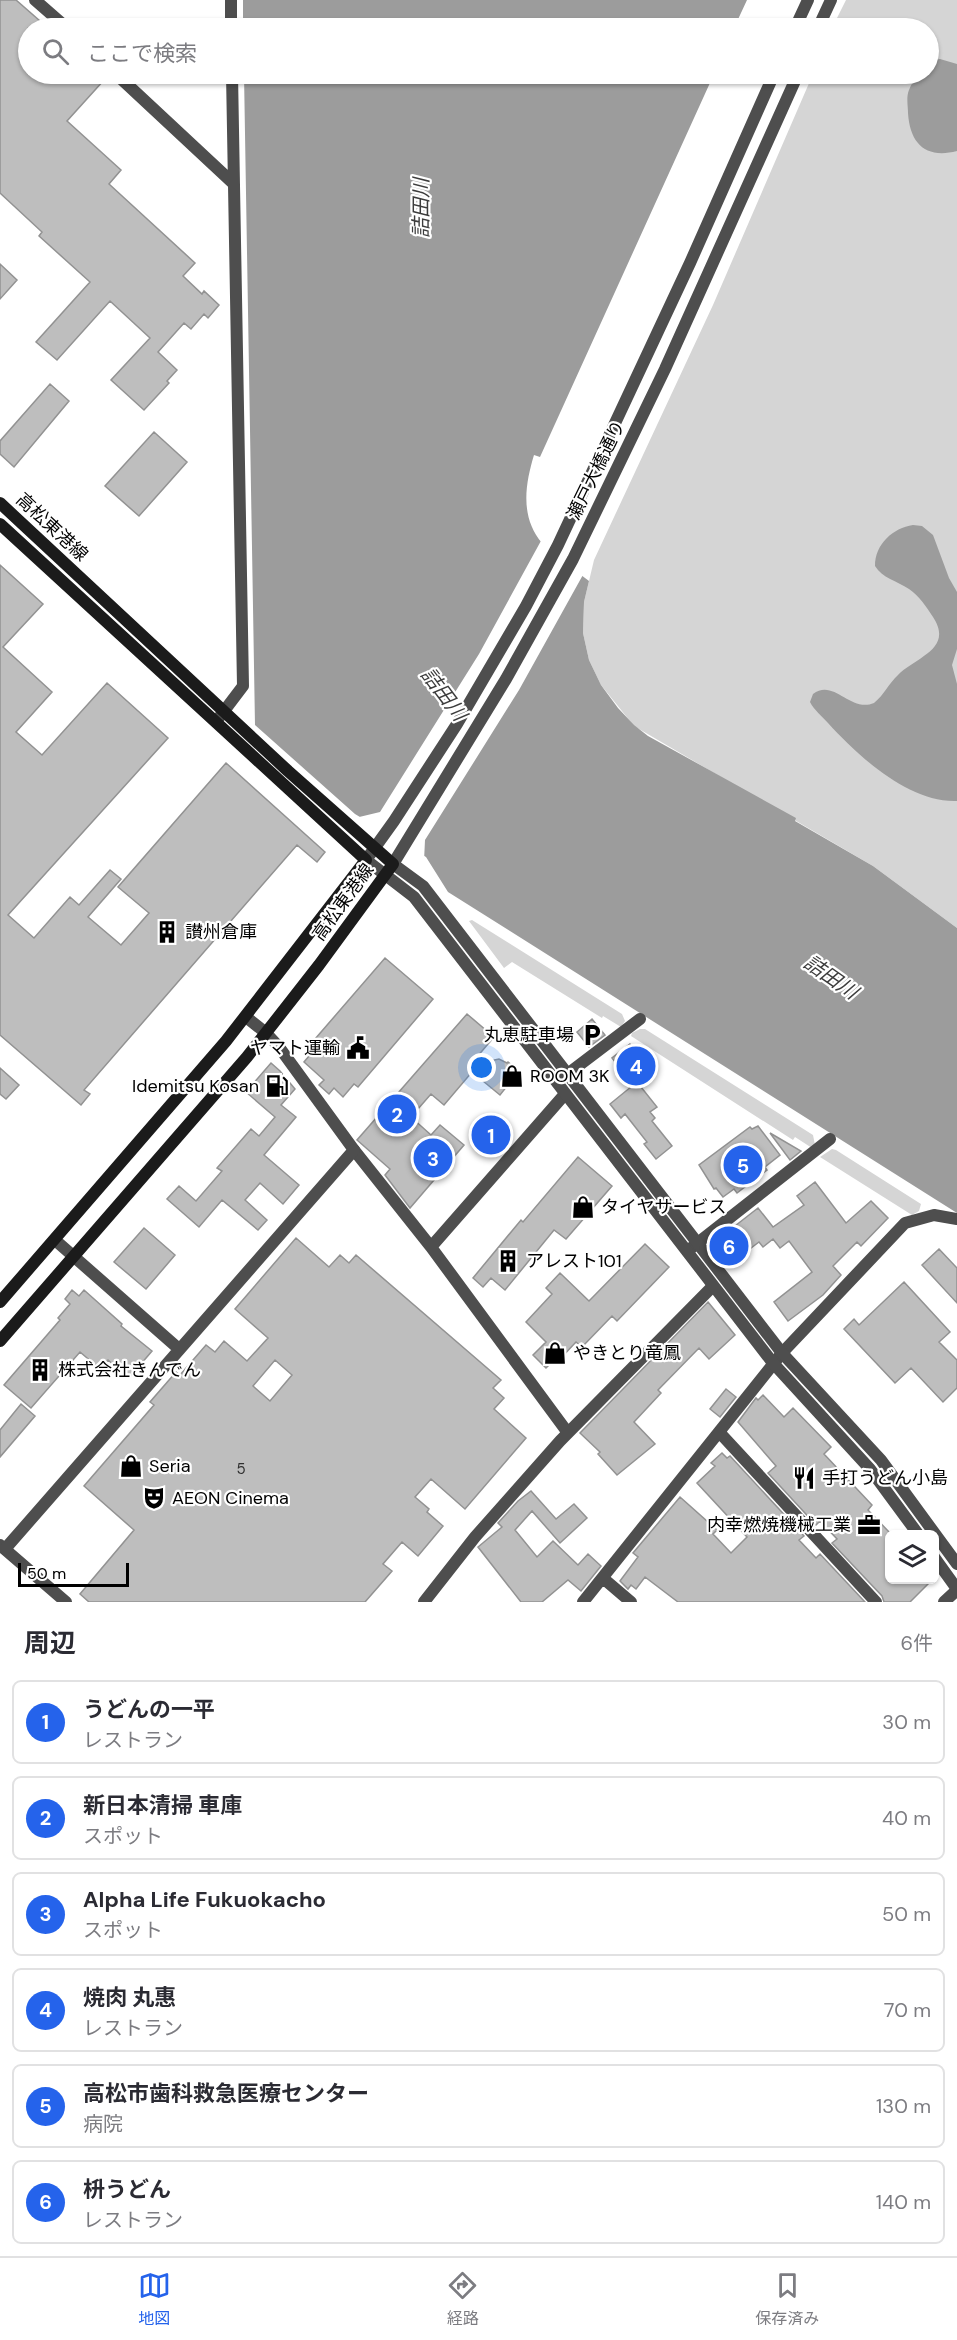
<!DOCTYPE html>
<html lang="ja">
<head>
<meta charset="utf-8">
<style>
	:root { --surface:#fff; --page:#f7f7f7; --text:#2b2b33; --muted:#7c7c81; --line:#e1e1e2; --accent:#2563eb }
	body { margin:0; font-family:"DM Sans","Noto Sans JP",sans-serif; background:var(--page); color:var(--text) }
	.controls { position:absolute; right:18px; bottom:18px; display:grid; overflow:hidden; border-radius:9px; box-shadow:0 2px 4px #0004 }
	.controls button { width:54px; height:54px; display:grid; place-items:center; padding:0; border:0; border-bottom:2px solid var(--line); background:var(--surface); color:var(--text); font:30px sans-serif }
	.scale { position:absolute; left:18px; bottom:15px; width:111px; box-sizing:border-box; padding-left:6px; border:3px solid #000; border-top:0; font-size:16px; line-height:21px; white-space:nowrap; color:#000; -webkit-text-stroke:4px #fff; paint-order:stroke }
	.you { position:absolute; left:482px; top:1068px; width:21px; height:21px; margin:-15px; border:4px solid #fff; border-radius:50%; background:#1a73e8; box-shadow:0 0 0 9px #1a73e833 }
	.badge { display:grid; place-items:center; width:39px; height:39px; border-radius:50%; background:var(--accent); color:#fff; font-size:20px; font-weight:700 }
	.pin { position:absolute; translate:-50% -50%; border:3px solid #fff; box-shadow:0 2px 6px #0006 }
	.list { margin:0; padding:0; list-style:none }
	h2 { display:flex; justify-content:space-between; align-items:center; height:78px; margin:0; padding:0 24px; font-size:26px }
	h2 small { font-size:20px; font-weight:400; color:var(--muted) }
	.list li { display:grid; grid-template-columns:39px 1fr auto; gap:18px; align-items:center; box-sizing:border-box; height:84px; margin:0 12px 12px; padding:0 12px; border:2px solid var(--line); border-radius:9px }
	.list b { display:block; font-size:22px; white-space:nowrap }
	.list p { margin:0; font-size:20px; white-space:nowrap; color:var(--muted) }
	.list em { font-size:20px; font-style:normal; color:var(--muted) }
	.icon { flex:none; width:33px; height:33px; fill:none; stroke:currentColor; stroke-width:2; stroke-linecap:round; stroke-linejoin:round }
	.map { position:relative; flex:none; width:957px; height:1602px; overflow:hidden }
	.search { position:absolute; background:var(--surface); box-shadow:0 2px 4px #0004; left:18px; right:18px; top:18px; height:66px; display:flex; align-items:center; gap:15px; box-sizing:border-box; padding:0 21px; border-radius:33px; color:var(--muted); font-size:22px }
	.sheet { height:654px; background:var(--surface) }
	nav { display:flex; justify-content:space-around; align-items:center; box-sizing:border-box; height:84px; border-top:2px solid var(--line); background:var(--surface); font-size:16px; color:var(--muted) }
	nav a { display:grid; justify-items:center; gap:3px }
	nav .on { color:var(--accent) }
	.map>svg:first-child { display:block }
	.green { fill:#d5d5d5 }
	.water { fill:#9c9c9c }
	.pier { fill:#fff }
	.building { fill:#bebebe; stroke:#929292; stroke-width:1.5; fill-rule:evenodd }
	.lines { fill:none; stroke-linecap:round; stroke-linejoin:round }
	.minor { stroke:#4e4e4e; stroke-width:12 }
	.tertiary { stroke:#4e4e4e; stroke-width:12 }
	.secondary { stroke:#1b1b1b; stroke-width:12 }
	.labels { text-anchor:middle; stroke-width:4.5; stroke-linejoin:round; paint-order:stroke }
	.number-label { font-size:15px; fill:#303030 }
	.street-label { font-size:18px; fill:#000; stroke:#fff }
	.poi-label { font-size:18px; fill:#000; stroke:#fff; text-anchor:start }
	.water-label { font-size:20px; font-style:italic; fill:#3d3d3d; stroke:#fff }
</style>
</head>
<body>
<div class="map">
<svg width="957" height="1602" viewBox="0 0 957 1602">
	<rect width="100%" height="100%" fill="#fff"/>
	<path class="green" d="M846,0h111v928l-84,-62 -239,-140 -33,-41 -12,-25 -6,-27 1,-31 10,-42 119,-255 100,-231h115v-46h-96z
		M472,920l150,94 3,7 -4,6 -18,-11 -1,2 -90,-56 -8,6 -35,-47z
		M640,1029h5l168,106 2,10 -3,3 -17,-11 -2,3 -162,-104 1,-3z
		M832,1149l4,1 85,54 -2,7 -7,4 -92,-58z"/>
	<path class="water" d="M243,0h504l-13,28h-491z
		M940,59l17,5v87c-31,8 -47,-7 -49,-38 0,-7 -2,-16 1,-23 2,-6 6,-11 9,-16h10l1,-13z
		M244,74h470l-174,383 -6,-2c-9,30 -14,62 8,88 11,14 33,27 47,38l-5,21 -1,31 6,27 12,25 17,23 16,17 14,11 148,82 -1,3 78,45 84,62v285l-509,-321 -22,-35 -71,-43 -100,-89z
		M913,525l9,1 11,9 16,43 8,14v57l-5,16 5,19v117c-48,2 -99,-45 -129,-78 -6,-7 -14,-13 -18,-21l3,-8c21,-16 37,19 61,9 10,-8 15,-20 24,-28 18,-18 56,-26 35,-58 -7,-11 -14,-21 -24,-28 -12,-8 -27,-11 -34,-23 0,-22 18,-38 38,-41z"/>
	<path class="pier" d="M542,539l42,34 -65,117 -94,150 -1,21 -69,-43 25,-6 99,-158z"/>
	<path class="building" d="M0,0h16l32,28h-20v46h69l7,6 -37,41 54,49 -12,14 86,79 -12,13 19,18 2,-3 15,14 -11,13 -4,-4 -13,15 -7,-6 -26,29 19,18 -10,11 2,2 -25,27 -33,-30 39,-42 -40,-37 -53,59 -21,-18 54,-60 -51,-46 3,-4 -42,-39z
		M0,264l17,16 -17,19z
		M50,384l19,17 -55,66 -14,-13v-13z
		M154,432l33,30 -48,54 -34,-30z
		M0,565l43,39 -40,43 49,45 -36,40 26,23 65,-72 61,55 -160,177 26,23 36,-41 9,8 31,-35 11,9 -33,38 33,28 28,-32 -31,-26 108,-124 99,89 -8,10 -20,-17 -213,245 6,4 -9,11 -81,-70z
		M385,958l48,41 -75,88 -4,-3 -11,13 -9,-9 -5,6 -10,-9 5,-5 -20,-18 10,-12 -5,-4z
		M467,1014l27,23 -24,28 29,-6 8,4 1,-1 11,9 -19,24 -28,-23 -28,33 -13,-11 -20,23 20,18 9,-10 24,20 -54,63 -25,-33 5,-6 -33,-29z
		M592,1019l13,16 -16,12 -12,-15z
		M630,1044l26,19 -25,20 -19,-25z
		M271,1063l9,8 15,18 -14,16 15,12 -32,38 35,30 -16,19 -23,-21 -15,17 22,20 -9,10 -36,-30 -23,27 -32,-28 12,-13 17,15 26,-30 -5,-3 34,-39 8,7 16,-19 -29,-25z
		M0,1068l19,17 -13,14 -6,-5z
		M637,1082l20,25 -7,5 5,6 -3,3 20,25 -16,13 -12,-15 3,-2 -22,-28 -4,4 -11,-14z
		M485,1120l18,16 -11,13 -18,-15z
		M758,1126l22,29 -15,12 2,3 -30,23 -3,-4 -11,8 -7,-9 -2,1 -15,-24 51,-38 2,2z
		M770,1133l31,18 -11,9z
		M578,1157l34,29 -46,53 -12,-9 -49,60 -14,-12 -8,9 -10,-9 48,-58 2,2z
		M815,1182l31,41 25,-22 17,17 -27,28 -4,-4 -24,24 8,9 -18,20 -35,26 -14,-19 38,-30 -23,-31 -9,7 -7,-9 -10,8 -4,-5 -25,19 -17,-21 41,-32 15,19 31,-22 -7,-9z
		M144,1228l31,27 -29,34 -32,-27z
		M296,1238l33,29 11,-12 9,8 7,-8 145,125 -8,8 11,10 -10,11 32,29 -61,71 -34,-30 -16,18 14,12 -2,3 16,14 -25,30 -16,-14 -19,22 9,7 -27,31h-276l-9,-8 54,-64 -50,-44 70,-81 -4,-3 26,-30 4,3 26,-30 9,7 9,-11 23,20 21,-23 -33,-29zM275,1360l17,15 -22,26 -17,-15z
		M645,1244l24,23 -52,54 -5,-5 -30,31 -6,-5 -17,18 -2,-3 -11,11 -13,-13 13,-13 -20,-20 26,-28 -6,-6 14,-15 29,28z
		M939,1249l18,19v35l-35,-38z
		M904,1282l46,50 -11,10 18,18v28l-14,14 -32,-34 -16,15 -51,-54 10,-10 5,6z
		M72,1290l7,6 5,-6 38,34 -1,2 31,25 -23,27 -21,-18 -8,9 -20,-17 -49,56 -27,-23 56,-65 -2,-2 12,-14 -5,-5z
		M708,1302l27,33 -26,24 -10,-11 -41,42 3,3 -27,29 21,22 -38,31 -19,-21 2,-2 -20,-19z
		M726,1389l10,8 -16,20 -10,-8z
		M763,1395l21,22 9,-9 38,39 -7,7 48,51 -4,5 22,23v47h42l-22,22h-26l-2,-6 -50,-53 5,-4 -17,-18 -4,4 -48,-52 8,-7 -38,-44 18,-24 2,2z
		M21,1404l14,12 -35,41v-27z
		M722,1453l5,5 3,-2 74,80 -5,4 17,18 4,-4 45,48h-187l-33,-25 -9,12 -5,-4 -3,4 -8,-8 18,-24 -5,-4 47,-56 37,33 -4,4 18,19 16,-16 -50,-54 18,-17 -4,-3z
		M531,1491l25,28 18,-15 13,14 -27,25 -28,-32 -17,19 22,27 16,-16 25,24 10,-11 13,12 -20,25 -13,-11 -26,22h-21l-43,-55 24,-20 -4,-4 20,-22z"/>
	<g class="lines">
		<path class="minor" d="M35,0l32,28
			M231,0v28
			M116,74l118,110
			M218,719l25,-33 -11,-612
			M246,1017l20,16 13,14 75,103 77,97 137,186
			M557,1082l83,-63
			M431,1247l134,-153
			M690,1249l140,-110
			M720,1433l156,169
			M0,1545l66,57
			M604,1579l27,23
			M424,1602l51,-65 85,-96 153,-155
			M583,1602l199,-249 123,-130 29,-8 23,4
			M944,1602l13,-12"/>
		<path class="tertiary" d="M795,28l13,-28
			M818,28l13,-28
			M774,74l-84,189 -132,282 -32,61 -69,118 -63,97 -28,39 48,37 359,466 97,106 48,65
			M798,74l-133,295 -92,190 -67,120 -113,185 30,22 359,467 99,107 76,104
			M55,1240l124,109
			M5,1549l349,-399
			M934,1557l23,32"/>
		<path class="secondary" d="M0,503l288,268 105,93 -74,101 -72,92 -247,284
			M0,524l366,336 -140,181 -226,261"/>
	</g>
	<defs>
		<g id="building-bare" transform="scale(1.8)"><path d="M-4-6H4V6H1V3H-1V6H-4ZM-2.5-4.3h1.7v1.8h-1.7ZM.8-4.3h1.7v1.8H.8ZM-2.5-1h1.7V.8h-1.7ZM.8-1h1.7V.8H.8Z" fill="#000" stroke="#fff" stroke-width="2.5" paint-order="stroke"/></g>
		<g id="parking-bare" transform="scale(1.8)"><path d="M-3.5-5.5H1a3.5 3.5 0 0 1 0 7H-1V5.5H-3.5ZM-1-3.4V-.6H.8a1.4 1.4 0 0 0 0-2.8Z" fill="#000" stroke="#fff" stroke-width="2.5" paint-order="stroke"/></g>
		<g id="civic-bare" transform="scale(1.8)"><path d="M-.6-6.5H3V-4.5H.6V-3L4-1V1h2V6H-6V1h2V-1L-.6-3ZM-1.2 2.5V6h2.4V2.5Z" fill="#000" stroke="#fff" stroke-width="2.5" paint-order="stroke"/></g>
		<g id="shop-bare" transform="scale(1.8)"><path d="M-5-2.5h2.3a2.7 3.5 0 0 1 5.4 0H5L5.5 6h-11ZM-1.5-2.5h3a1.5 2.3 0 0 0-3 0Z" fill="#000" stroke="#fff" stroke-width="2.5" paint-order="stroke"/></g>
		<g id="fuel-bare" transform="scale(1.8)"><path d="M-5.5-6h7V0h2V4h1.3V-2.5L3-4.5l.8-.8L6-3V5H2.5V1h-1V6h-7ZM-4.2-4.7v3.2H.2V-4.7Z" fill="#000" stroke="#fff" stroke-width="2.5" paint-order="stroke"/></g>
		<g id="restaurant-bare" transform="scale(1.8)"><path d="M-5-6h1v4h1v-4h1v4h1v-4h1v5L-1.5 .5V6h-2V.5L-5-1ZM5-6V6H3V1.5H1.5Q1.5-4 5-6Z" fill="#000" stroke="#fff" stroke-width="2.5" paint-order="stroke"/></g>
		<g id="theatre-bare" transform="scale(1.8)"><path d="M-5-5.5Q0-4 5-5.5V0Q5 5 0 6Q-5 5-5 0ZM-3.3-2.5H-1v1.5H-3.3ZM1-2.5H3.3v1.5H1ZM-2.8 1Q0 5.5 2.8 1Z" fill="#000" stroke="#fff" stroke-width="2.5" paint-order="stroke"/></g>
		<g id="office-bare" transform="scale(1.8)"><path d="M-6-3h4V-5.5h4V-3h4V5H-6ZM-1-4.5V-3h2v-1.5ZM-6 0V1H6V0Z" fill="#000" stroke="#fff" stroke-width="2.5" paint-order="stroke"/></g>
	</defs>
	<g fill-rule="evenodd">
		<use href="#building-bare" x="167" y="932"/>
		<use href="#parking-bare" x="592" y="1035"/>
		<use href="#civic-bare" x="358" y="1048"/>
		<use href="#shop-bare" x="512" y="1076"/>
		<use href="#fuel-bare" x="277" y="1086"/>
		<use href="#shop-bare" x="583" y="1207"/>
		<use href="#building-bare" x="508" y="1261"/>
		<use href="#shop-bare" x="555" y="1353"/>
		<use href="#building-bare" x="40" y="1370"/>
		<use href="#shop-bare" x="131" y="1466"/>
		<use href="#restaurant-bare" x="804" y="1478"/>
		<use href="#theatre-bare" x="154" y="1498"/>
		<use href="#office-bare" x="869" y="1525"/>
	</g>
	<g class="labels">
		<g class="number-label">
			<text x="241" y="1474">5</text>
		</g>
		<g class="street-label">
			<text transform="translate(596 470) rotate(-64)" y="6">瀬戸大橋通り</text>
			<text transform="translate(52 527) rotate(43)" y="6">高松東港線</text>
			<text transform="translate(343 902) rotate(-54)" y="6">高松東港線</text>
		</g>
		<g class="poi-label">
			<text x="185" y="938">讃州倉庫</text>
			<text x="574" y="1041" text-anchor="end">丸恵駐車場</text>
			<text x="340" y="1054" text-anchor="end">ヤマト運輸</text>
			<text x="530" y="1082">ROOM 3K</text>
			<text x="259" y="1092" text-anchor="end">Idemitsu Kosan</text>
			<text x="601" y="1213">タイヤサービス</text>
			<text x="526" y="1267">アレスト101</text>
			<text x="573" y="1359">やきとり竜鳳</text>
			<text x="58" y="1376">株式会社きんでん</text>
			<text x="149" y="1472">Seria</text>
			<text x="822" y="1484">手打うどん小島</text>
			<text x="172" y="1504">AEON Cinema</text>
			<text x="851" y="1531" text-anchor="end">内幸燃焼機械工業</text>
		</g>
		<g class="water-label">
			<text transform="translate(421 208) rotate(-90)" y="7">詰田川</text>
			<text transform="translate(444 694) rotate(53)" y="7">詰田川</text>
			<text transform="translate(831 977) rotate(35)" y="7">詰田川</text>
		</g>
	</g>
</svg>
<div class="controls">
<button><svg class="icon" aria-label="layers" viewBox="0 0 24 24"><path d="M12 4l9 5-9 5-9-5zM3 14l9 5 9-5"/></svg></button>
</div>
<div class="scale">50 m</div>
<div class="you"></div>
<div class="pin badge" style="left:491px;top:1135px">1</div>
<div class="pin badge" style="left:397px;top:1114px">2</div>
<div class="pin badge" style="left:433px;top:1158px">3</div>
<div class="pin badge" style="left:636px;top:1066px">4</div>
<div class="pin badge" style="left:743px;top:1165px">5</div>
<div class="pin badge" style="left:729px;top:1246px">6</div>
<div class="search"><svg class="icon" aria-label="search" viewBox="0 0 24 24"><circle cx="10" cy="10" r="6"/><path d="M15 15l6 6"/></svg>ここで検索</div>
</div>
<section class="sheet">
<h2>周辺<small>6件</small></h2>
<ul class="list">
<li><span class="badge">1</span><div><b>うどんの一平</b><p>レストラン</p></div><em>30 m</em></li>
<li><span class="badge">2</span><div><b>新日本清掃 車庫</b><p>スポット</p></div><em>40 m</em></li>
<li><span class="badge">3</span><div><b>Alpha Life Fukuokacho</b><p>スポット</p></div><em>50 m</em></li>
<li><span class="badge">4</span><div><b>焼肉 丸惠</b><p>レストラン</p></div><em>70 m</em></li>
<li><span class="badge">5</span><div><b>高松市歯科救急医療センター</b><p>病院</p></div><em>130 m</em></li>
<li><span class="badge">6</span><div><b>枡うどん</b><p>レストラン</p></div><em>140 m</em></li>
</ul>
</section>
<nav>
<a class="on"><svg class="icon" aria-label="map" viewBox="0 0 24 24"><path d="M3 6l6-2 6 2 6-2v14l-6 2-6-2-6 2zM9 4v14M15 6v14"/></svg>地図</a>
<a><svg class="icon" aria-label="directions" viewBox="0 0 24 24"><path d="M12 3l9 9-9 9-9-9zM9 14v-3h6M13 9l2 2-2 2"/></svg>経路</a>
<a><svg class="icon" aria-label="saved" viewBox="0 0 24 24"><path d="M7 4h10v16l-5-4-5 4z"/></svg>保存済み</a>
</nav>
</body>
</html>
